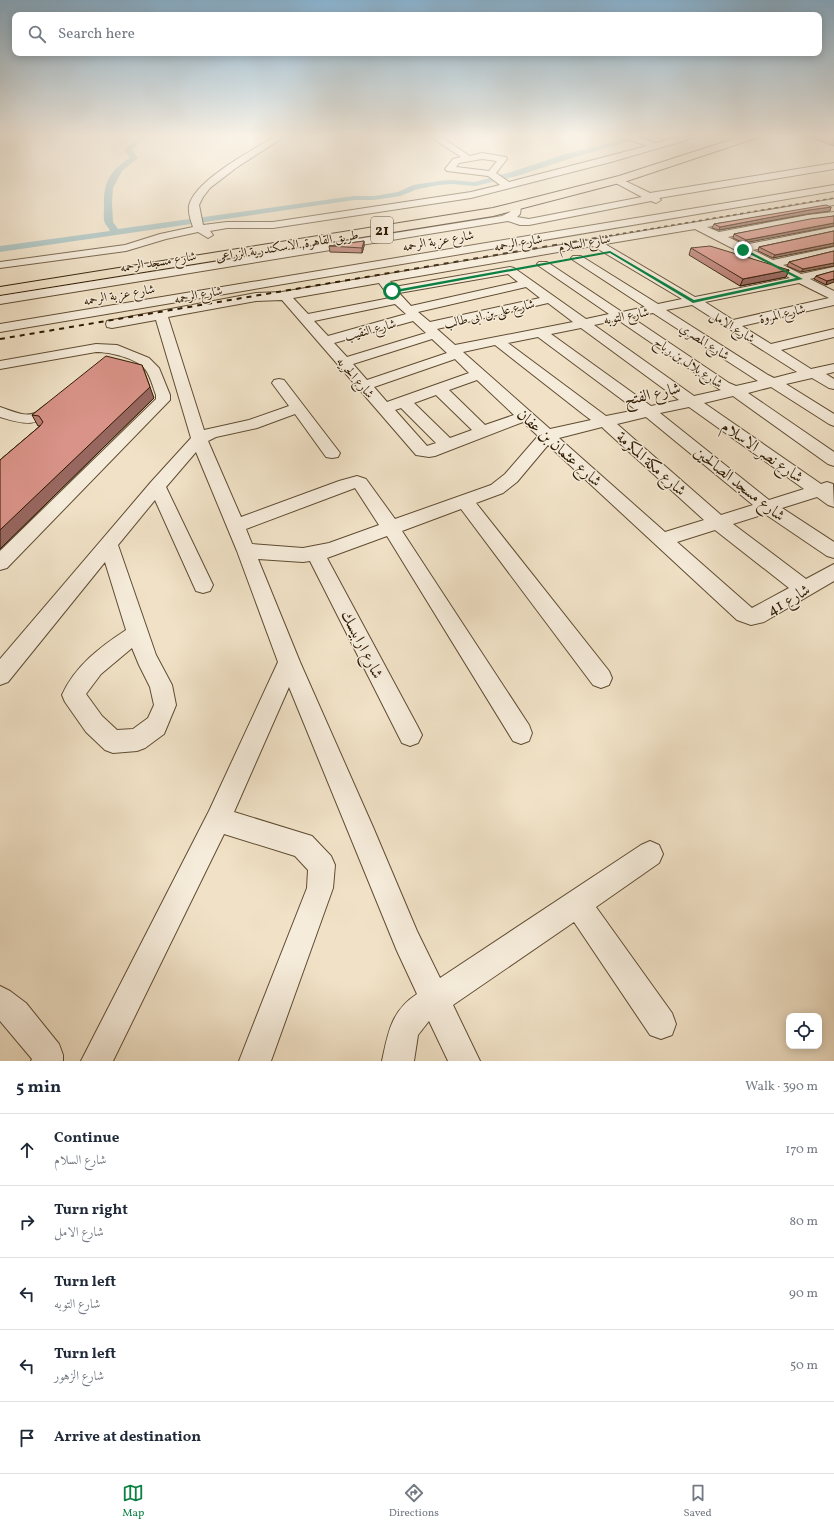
<!DOCTYPE html>
<html lang="en">
<head>
<meta charset="utf-8">
<style>
	:root { --surface:#fff; --page:#f2f2f3; --text:#1f2937; --muted:#747a83; --line:#e0e1e3; --accent:#0b8043 }
	body { margin:0; font-family:Vollkorn,Amiri,serif; background:var(--page); color:var(--text) }
	.controls { position:absolute; right:12px; bottom:12px; display:grid; overflow:hidden; border-radius:8px; box-shadow:0 2px 10px #0003 }
	.controls button { width:36px; height:36px; display:grid; place-items:center; padding:0; border:0; border-bottom:1px solid var(--line); background:var(--surface); color:var(--text); font:20px sans-serif }
	.stop { position:absolute; width:12px; height:12px; margin:-9px; border:3px solid #0b8043; border-radius:50%; background:#fff }
	.stop.end { background:#0b8043; border-color:#fff; box-shadow:0 1px 4px #0008 }
	.list { margin:0; padding:0; list-style:none }
	h2 { display:flex; justify-content:space-between; align-items:center; height:52px; margin:0; padding:0 16px; font-size:17px }
	h2 small { font-size:13px; font-weight:400; color:var(--muted) }
	.list li { display:grid; grid-template-columns:26px 1fr auto; gap:12px; align-items:center; box-sizing:border-box; height:72px; padding:0 16px; border-top:1px solid var(--line) }
	.list b { display:block; font-size:15px; white-space:nowrap }
	.list p { margin:0; font-size:13px; white-space:nowrap; color:var(--muted) }
	.list em { font-size:13px; font-style:normal; color:var(--muted) }
	.icon { flex:none; width:22px; height:22px; fill:none; stroke:currentColor; stroke-width:2; stroke-linecap:round; stroke-linejoin:round }
	.map { position:relative; flex:none; width:834px; height:1061px; overflow:hidden }
	.search { position:absolute; background:var(--surface); box-shadow:0 2px 10px #0003; left:12px; right:12px; top:12px; height:44px; display:flex; align-items:center; gap:10px; box-sizing:border-box; padding:0 14px; border-radius:8px; color:var(--muted); font-size:15px }
	.sheet { height:412px; background:var(--surface) }
	nav { display:flex; justify-content:space-around; align-items:center; box-sizing:border-box; height:56px; border-top:1px solid var(--line); background:var(--surface); font-size:11px; color:var(--muted) }
	nav a { display:grid; justify-items:center; gap:2px }
	nav .on { color:var(--accent) }
	.map>svg:first-child { display:block }
	.lines { fill:none; stroke-linecap:round; stroke-linejoin:round }
	.canal { fill:#9dbcbd; fill-rule:evenodd }
	.minor-casing { stroke:#5f4c32; stroke-width:2 }
	.highway-casing { stroke:#2e1a00; stroke-width:2 }
	.minor { fill:#f6ecdb; fill-rule:evenodd }
	.highway { fill:#f1e2c7; fill-rule:evenodd }
	.rail-far1 { stroke:#2e1a00; stroke-width:1.5; stroke-dasharray:3.5 3.5; stroke-linecap:butt }
	.rail { stroke:#2e1a00; stroke-width:2; stroke-dasharray:5 5; stroke-linecap:butt }
	.wall { fill:#bb7e75; stroke:#2e1a00 }
	.shaded-wall { fill:#98675f; stroke:#2e1a00 }
	.building { fill:#d99388; stroke:#2e1a00 }
	.route { fill:#0b8043 }
	.labels { text-anchor:middle; stroke-width:3; stroke-linejoin:round; paint-order:stroke }
	.far-street-label { font-size:13px; fill:#2e1a00; stroke:#f6ecdb }
	.shield { fill:#f6ecdb; stroke:#6a5942; stroke-width:1 }
	.shield-label { font-size:15px; font-weight:bold; fill:#2e1a00 }
	.street-label { font-size:16px; fill:#2e1a00; stroke:#f6ecdb }
</style>
</head>
<body>
<div class="map">
<svg width="834" height="1061" viewBox="0 0 834 1061">
	<rect width="100%" height="100%" fill="#f1e2c7"/>
	<filter id="stains"><feTurbulence type="fractalNoise" baseFrequency=".005" numOctaves="4"/><feColorMatrix values="0 0 0 0 .2 0 0 0 0 .09 0 0 0 0 .02 0 0 0 .5 -.17"/></filter>
	<radialGradient id="worn" r=".72"><stop offset=".6" stop-color="#630" stop-opacity="0"/><stop offset="1" stop-color="#630" stop-opacity=".3"/></radialGradient>
	<g class="lines">
		<path class="canal" d="M141,135h7l-16,15 6,8 -16,13 -9,17 -1,14 1,20 5,7 236,-33h20l24,-4 15,-7 26,-4 12,-1 24,2 36,-10 58,-19 73,-18h10l-77,22 -58,19 -42,10 -24,-2 -12,1 -21,4 -18,7 -26,4h-20l-354,52v-6l110,-15c-1,-4 -4,-5 -5,-8 -2,-4 -1,-11 -1,-16 -1,-24 6,-37 26,-49l-6,-8z"/>
		<g class="minor-casing">
			<path id="minor" d="M278,135h9l-51,33 -26,20 -7,9 -4,8 4,20 24,-3h46l198,-30 29,-7 -12,-9 -41,-5 -2,-2 8,-10 8,-2 -26,-17 -1,-2 1,-2 3,-1 32,21 12,-3 24,4 1,2 -11,14 13,9 138,-36 -26,-9 -1,-2h11l25,8 30,-8h12l-1,2 -86,25 -140,36 -198,30h-46l-17,3 3,4 -5,3 -10,-6 -32,7 -40,12 -126,17v-6l125,-17 35,-11 33,-7c-2,-6 -5,-14 -4,-21 5,-26 67,-58 89,-71zM482,159l15,2 -8,10 -33,-4 3,-4z
				M834,163v6l-175,29 2,2 -5,3 -5,-2 -122,24h-9l-12,-4 -508,83v-8l502,-80 8,-4 2,-7 4,-1 5,3 -1,7 -3,3 12,2 113,-22 -28,-15 -2,-2 5,-3 33,16z
				M834,185v6l-834,141v-8z
				M834,199v6l-127,22 12,5 89,-17 26,-3v6l-26,3 -80,16 16,8 90,-18v6l-81,17 20,10 61,-13v6l-51,12 18,9 33,-7v6l-24,6 24,12v14l-92,21 29,18 63,-15v8l-53,13 30,19 23,-5v8l-8,2 8,5v10l-5,-1 -17,-10 -26,6 48,30v12l-5,-2 -58,-37 -23,6 86,59v14l-6,-2 -95,-68 -29,7 117,81 6,-2 6,2 1,23 -6,-2 -11,-8 -35,11 52,34v16l-7,-2 -62,-42 -32,10 73,55 28,-15v17l-70,41 -13,3 -14,-5 -189,-175 -31,37 -14,11 -27,10 133,168 3,7 -3,7 -8,3 -8,-3 -132,-176 -59,22 127,194 3,8 -3,8 -8,3 -8,-3 -126,-205 -60,22 91,169 4,8 -4,8 -8,3 -8,-3 -92,-182 -7,1 -45,-3 42,103 73,165 44,104 23,47 201,-133 9,-4 9,4 4,9 -4,9 -63,44 76,106 4,11 -4,11 -11,4 -11,-4 -76,-113 -121,83 27,56h-32l-19,-40 -11,14 -4,26h-32c6,-28 9,-50 35,-67l-20,-43 -108,-264 -55,125 78,24 19,20 4,9 -2,23 -62,173h-32l68,-173 1,-18 -13,-14 -71,-22 -111,227h-32l128,-250 69,-149 -41,-111 -41,-99 -30,35 47,98 -3,6 -7,2 -7,-2 -41,-91 -37,45 38,110 16,30 4,20 -12,29 -19,14 -8,3 -24,2 -8,-3 -19,-18 -21,-30 -3,-7c13,-29 38,-48 64,-65l-21,-68 -97,120 -8,3v-26l151,-177 40,-44 -35,-118 -44,8 -5,-1 -1,-3 1,-3 149,-28 26,-1zM695,229l95,49 -95,19 -90,-53zM593,246l89,53 -24,5 -77,-48h-8l-2,2 2,2 72,47 -23,5 -75,-50h-8l-2,2 2,2 70,48 -23,5 -72,-51 -4,-1 -116,20 -4,-6zM508,274l10,8 -107,24 -12,-13zM379,283l11,15 -82,16 -15,-16zM799,283l30,15 -96,22 -28,-18zM526,287l14,11 -110,24 -12,-10zM282,300l134,155 13,2 6,-1 88,-34 15,14 -33,38 -14,11 -96,34 -29,-40 -9,-3 -18,5 -98,36 -33,-76 8,-4 41,-9 38,-14 31,43 6,1 6,-1 2,-4 -56,-73 -5,-1 -5,1 -2,3 17,23 -40,14 -45,10 -36,-113 88,-16zM548,303l25,19 -118,23 -18,-16zM395,304l11,10 -78,22 -14,-15zM692,305l105,67 -23,6 -6,-3 -102,-65zM653,313l105,68 -22,5 -7,-3 -98,-66zM618,320l101,69 2,1 -27,6 -100,-71zM413,321l13,12 -79,24 -13,-14zM581,328l98,72 -28,6 -100,-72zM538,337l98,73 -30,6 -98,-73zM432,339l15,14 -80,27 -14,-16zM495,345l88,69 8,6 -41,9 -87,-77zM455,359l14,14 -82,29 -13,-15zM477,380l37,35 -29,10 -36,-35zM436,395l36,35 -22,8 -36,-35zM689,407l115,82 -35,11 -109,-87zM401,408l35,35 -9,3 -32,-36zM646,417l107,88 -32,10 -104,-91zM602,427l3,3 99,90 -39,12 -106,-94zM355,488l24,37 -50,18 -26,5 -51,-4 -6,-15zM715,530l74,58 -37,20 -75,-66zM132,648l7,17 11,22 4,18 -6,13 -15,11 -16,1 -15,-14 -16,-22 15,-20z
				M96,344l21,1 32,13 10,10 11,27v5l-163,168 -7,2v-19l156,-152v-4c-3,-8 -6,-20 -11,-26 -9,-11 -35,-17 -49,-17l-96,17v-8z
				M54,401l5,2 2,3 -2,3c-23,18 -33,16 -59,8v-10c10,3 25,11 35,6 6,-4 11,-10 19,-12z
				M0,986l10,5 16,12 33,41 4,11v6h-32l1,-2 -32,-38z"/>
		</g>
		<g class="highway-casing">
			<path id="highway" d="M746,135h14l-1,2 -132,44 -134,35 -493,79v-8l493,-79 126,-32z"/>
		</g>
		<use href="#minor" class="minor"/>
		<use href="#highway" class="highway"/>
		<path class="rail-far1" d="M602,237l232,-39"/>
		<path class="rail" d="M0,339l608,-103"/>
	</g>
	<path class="wall" d="M803,135h31v11z
		M831,207l-1,4 -22,3 -89,16 -7,-2 2,-4z
		M834,216l-90,27 -11,-5 1,-4z
		M834,231l-61,27 -15,-7 1,-4z
		M364,241v5l-2,7 -32,-1 -1,-6z
		M691,248l98,22 -3,7 -46,9 -51,-31z
		M834,251l-33,21 -14,-6 2,-4z
		M834,271l-8,14 -12,-6 2,-3z
		M154,398l-154,151v-89l40,-34h-2l-6,-11z"/>
	<path class="shaded-wall" d="M831,207l-1,4 -22,3 -89,16 1,-3 89,-17z
		M834,223v3l-90,17 2,-3z
		M364,241v5l-2,7v-5z
		M834,243v3l-61,12 2,-3z
		M834,263v3l-33,6 2,-3z
		M789,270l-3,7 -46,9 3,-7z
		M834,279v3l-8,3 1,-4z
		M142,365l12,33 -154,151v-19z"/>
	<path class="building" d="M829,135h5v2z
		M826,205l5,2 -22,3 -89,17 -6,-3z
		M834,216v7l-88,17 -12,-6 76,-15z
		M834,231v12l-59,12 -16,-8z
		M364,241l-2,7 -33,-2z
		M710,246l79,24 -46,9 -52,-31z
		M834,251v12l-31,6 -14,-7z
		M834,271v8l-7,2 -11,-5z
		M106,356l36,9 8,22 -150,143v-70l40,-34 3,-4 -4,-6 -7,-1z"/>
	<linearGradient id="sky" x2="0" y2="1"><stop stop-color="#8ab7d7"/><stop offset="0.48" stop-color="#f9f2e6"/><stop offset="1" stop-color="#f9f2e6" stop-opacity="0"/></linearGradient>
	<rect width="834" height="283" fill="url(#sky)"/>
	<path class="route" d="M742,249h3l58,30 -110,24 -83,-50 -218,40 -3,-2 221,-40 84,49 102,-22 -54,-28z"/>
	<g class="labels">
		<g class="far-street-label">
			<text transform="translate(438 240) rotate(-10)" y="5">شارع عزبة الرحمه</text>
			<text transform="translate(518 242) rotate(-10)" y="5">شارع الرحمه</text>
			<text transform="translate(584 242) rotate(-10)" y="5">شارع السلام</text>
			<text transform="translate(287 245) rotate(-9)" y="5">طريق القاهرة, الاسكندرية الزراعى</text>
			<text transform="translate(158 261) rotate(-9)" y="5">شارع مسجد الرحمه</text>
			<text transform="translate(119 294) rotate(-10)" y="5">شارع عزبة الرحمه</text>
			<text transform="translate(198 294) rotate(-11)" y="5">شارع الرحمه</text>
			<text transform="translate(489 313) rotate(-13)" y="5">شارع على بن ابى طالب</text>
			<text transform="translate(782 313) rotate(-13)" y="5">شارع المروة</text>
			<text transform="translate(626 315) rotate(-11)" y="5">شارع التوبه</text>
			<text transform="translate(733 326) rotate(32)" y="5">شارع الامل</text>
			<text transform="translate(370 329) rotate(-15)" y="5">شارع النقيب</text>
			<text transform="translate(705 341) rotate(33)" y="5">شارع المصري</text>
			<text transform="translate(689 362) rotate(34)" y="5">شارع بلال بن رباح</text>
			<text transform="translate(356 377) rotate(49)" y="5">شارع الحريه</text>
		</g>
		<rect class="shield" x="371" y="217" width="22" height="26" rx="3"/>
		<g class="shield-label">
			<text x="382" y="235">21</text>
		</g>
		<g class="street-label">
			<text transform="translate(652 393) rotate(-13)" y="6">شارع الفتح</text>
			<text transform="translate(560 447) rotate(42)" y="6">شارع عثمان بن عفان</text>
			<text transform="translate(763 451) rotate(35)" y="6">شارع نصر الاسلام</text>
			<text transform="translate(652 463) rotate(42)" y="6">شارع مكة المكرمة</text>
			<text transform="translate(740 483) rotate(38)" y="6">شارع مسجد الصالحين</text>
			<text transform="translate(788 599) rotate(-30)" y="6">شارع 41</text>
			<text transform="translate(363 644) rotate(63)" y="6">شارع ارابيسك</text>
		</g>
	</g>
	<rect width="100%" height="100%" filter="url(#stains)"/>
	<rect width="100%" height="100%" fill="url(#worn)"/>
</svg>
<div class="controls">
<button><svg class="icon" aria-label="locate" viewBox="0 0 24 24"><circle cx="12" cy="12" r="6"/><path d="M12 2v4M12 18v4M2 12h4M18 12h4"/></svg></button>
</div>
<div class="stop" style="left:392px;top:291px"></div>
<div class="stop end" style="left:743px;top:250px"></div>
<div class="search"><svg class="icon" aria-label="search" viewBox="0 0 24 24"><circle cx="10" cy="10" r="6"/><path d="M15 15l6 6"/></svg>Search here</div>
</div>
<section class="sheet">
<h2>5 min<small>Walk · 390 m</small></h2>
<ul class="list">
<li><svg class="icon" aria-label="ahead" viewBox="0 0 24 24"><path d="M12 20V5M6 11l6-6 6 6"/></svg><div><b>Continue</b><p>شارع السلام</p></div><em>170 m</em></li>
<li><svg class="icon" aria-label="right" viewBox="0 0 24 24"><path d="M7 20v-9h11M14 6l5 5-5 5"/></svg><div><b>Turn right</b><p>شارع الامل</p></div><em>80 m</em></li>
<li><svg class="icon" aria-label="left" viewBox="0 0 24 24"><path d="M17 20v-9H6M10 6l-5 5 5 5"/></svg><div><b>Turn left</b><p>شارع التوبه</p></div><em>90 m</em></li>
<li><svg class="icon" aria-label="left" viewBox="0 0 24 24"><path d="M17 20v-9H6M10 6l-5 5 5 5"/></svg><div><b>Turn left</b><p>شارع الزهور</p></div><em>50 m</em></li>
<li><svg class="icon" aria-label="arrive" viewBox="0 0 24 24"><path d="M6 21V4h12l-3 4 3 4H6"/></svg><div><b>Arrive at destination</b></div></li>
</ul>
</section>
<nav>
<a class="on"><svg class="icon" aria-label="map" viewBox="0 0 24 24"><path d="M3 6l6-2 6 2 6-2v14l-6 2-6-2-6 2zM9 4v14M15 6v14"/></svg>Map</a>
<a><svg class="icon" aria-label="directions" viewBox="0 0 24 24"><path d="M12 3l9 9-9 9-9-9zM9 14v-3h6M13 9l2 2-2 2"/></svg>Directions</a>
<a><svg class="icon" aria-label="saved" viewBox="0 0 24 24"><path d="M7 4h10v16l-5-4-5 4z"/></svg>Saved</a>
</nav>
</body>
</html>
